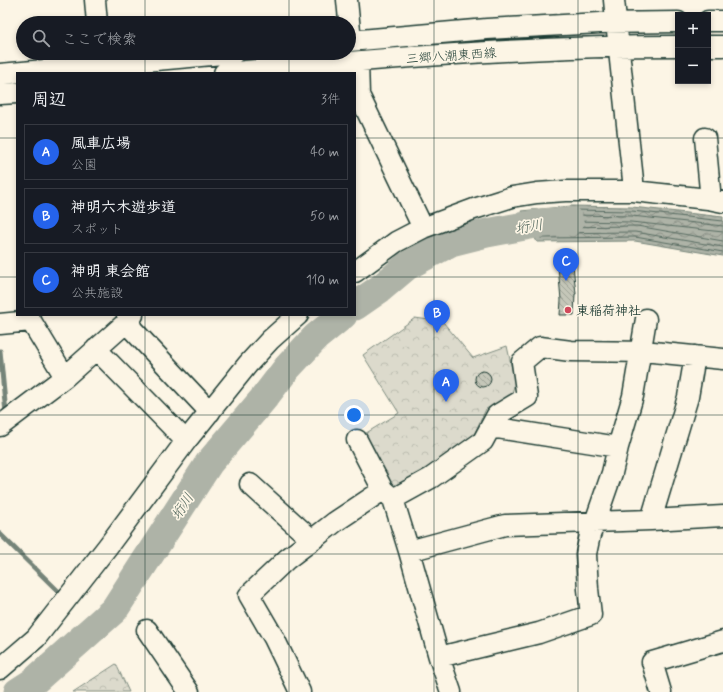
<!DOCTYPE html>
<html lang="ja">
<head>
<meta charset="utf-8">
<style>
	:root { --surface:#171b24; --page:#242831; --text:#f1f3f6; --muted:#9ea1a6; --line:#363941; --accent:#2563eb }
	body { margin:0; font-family:Mynerve,"Klee One",sans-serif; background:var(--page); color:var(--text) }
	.controls { position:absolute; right:12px; top:12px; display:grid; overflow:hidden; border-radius:0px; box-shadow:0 2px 6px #0003 }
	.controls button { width:36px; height:36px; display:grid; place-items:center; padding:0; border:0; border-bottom:1px solid var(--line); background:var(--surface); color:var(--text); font:20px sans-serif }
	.you { position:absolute; left:354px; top:415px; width:14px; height:14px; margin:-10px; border:3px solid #fff; border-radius:50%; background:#1a73e8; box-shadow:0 0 0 6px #1a73e833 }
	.badge { display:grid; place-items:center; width:26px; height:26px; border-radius:50%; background:var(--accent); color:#fff; font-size:13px; font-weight:700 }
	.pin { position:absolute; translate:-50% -33px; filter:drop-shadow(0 1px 2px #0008) }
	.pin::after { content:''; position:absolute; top:21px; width:14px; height:12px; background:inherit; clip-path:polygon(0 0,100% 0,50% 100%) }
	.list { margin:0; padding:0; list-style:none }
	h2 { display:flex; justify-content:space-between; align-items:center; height:52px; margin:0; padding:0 16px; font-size:17px }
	h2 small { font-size:13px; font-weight:400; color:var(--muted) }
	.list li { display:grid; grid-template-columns:26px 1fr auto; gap:12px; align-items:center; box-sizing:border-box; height:56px; margin:0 8px 8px; padding:0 8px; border:1px solid var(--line); border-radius:0px }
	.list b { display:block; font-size:15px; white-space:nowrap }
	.list p { margin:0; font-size:13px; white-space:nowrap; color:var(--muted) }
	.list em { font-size:13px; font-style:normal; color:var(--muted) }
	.icon { flex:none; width:22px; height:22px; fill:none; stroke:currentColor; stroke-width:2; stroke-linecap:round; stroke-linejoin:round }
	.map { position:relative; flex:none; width:723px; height:692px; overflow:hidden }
	.search { position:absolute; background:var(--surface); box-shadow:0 2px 6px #0003; left:16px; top:16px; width:340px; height:44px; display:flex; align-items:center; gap:10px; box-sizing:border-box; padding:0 14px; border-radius:22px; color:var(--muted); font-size:15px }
	.panel { position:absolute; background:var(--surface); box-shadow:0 2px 6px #0003; left:16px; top:72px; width:340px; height:244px; border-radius:0px }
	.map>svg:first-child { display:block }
	.park { fill:url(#park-crowns); stroke:#7e8c80 }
	.water { fill:url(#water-waves); stroke:#758479 }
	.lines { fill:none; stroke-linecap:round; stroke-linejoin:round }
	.shore { stroke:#586c62; stroke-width:1 }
	.stream { stroke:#758479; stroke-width:5 }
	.river { stroke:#aeb3a7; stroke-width:29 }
	.building { fill:url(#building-back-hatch); stroke:#1f3d34 }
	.minor-casing { stroke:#1f3d34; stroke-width:23 }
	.minor { stroke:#fcf5e5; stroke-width:20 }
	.grid { fill:none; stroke:#1f3d34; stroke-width:1; stroke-opacity:0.55 }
	.poi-dot { fill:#d1495b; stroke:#fcf5e5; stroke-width:1.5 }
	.labels { text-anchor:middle; stroke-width:3.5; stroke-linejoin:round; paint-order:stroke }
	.street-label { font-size:13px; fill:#1f3d34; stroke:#fcf5e5 }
	.poi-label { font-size:13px; font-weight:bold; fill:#1f3d34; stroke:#fcf5e5; text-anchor:start }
	.water-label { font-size:14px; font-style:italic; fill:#435a51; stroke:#fcf5e5 }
</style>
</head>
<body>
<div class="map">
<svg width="723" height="692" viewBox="0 0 723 692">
	<defs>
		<pattern id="park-crowns" width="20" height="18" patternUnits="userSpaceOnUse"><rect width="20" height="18" fill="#dcdacc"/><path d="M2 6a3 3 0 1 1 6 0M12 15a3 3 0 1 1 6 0" fill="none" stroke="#bcbcb0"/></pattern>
		<pattern id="water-waves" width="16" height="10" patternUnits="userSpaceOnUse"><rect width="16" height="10" fill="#aeb3a7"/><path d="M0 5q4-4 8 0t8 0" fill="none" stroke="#8d9389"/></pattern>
		<pattern id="building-back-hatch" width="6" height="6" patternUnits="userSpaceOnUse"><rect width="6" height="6" fill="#c5c7b9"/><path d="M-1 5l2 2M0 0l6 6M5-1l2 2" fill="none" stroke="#9fa397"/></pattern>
	</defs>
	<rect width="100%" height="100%" fill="#fcf5e5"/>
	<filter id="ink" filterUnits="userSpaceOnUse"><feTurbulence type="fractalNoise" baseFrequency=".025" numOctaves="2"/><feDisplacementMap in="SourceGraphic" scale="8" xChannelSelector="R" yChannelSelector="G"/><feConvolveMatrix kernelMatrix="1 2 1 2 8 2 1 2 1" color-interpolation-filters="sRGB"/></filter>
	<g filter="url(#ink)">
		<path class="park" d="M415,318l28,4 30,36 34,-12 8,37 -4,13 -25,13 -15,32 -72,47 -12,-6 -24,-47 36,-22 -36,-58z
			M116,664l13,28h-56z"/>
		<path class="water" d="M571,206l61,1 91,10v39l-88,-15 -98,1 -16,-31z"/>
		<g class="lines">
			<path class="shore" d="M723,221l-91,-10 -61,-1 -40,4 -2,2 10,21 2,1 94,-1 88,15
				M723,226l-91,-10 -61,-1 -33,3 -1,2 5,12 2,1 91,-1 88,15
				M723,232l-92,-10 -59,-1 -20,2 -2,2 2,2 85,-1 86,15"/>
			<path class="stream" d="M0,351l6,62
				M0,534l58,57"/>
			<path class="river" d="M355,306l26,-18 26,-22 44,-24 36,-9 54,-10 28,-2
				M18,692l14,-9 82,-73 95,-147 55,-65 23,-30 29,-31 27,-22"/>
		</g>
		<path class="building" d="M573,265l3,29h-1l-1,21h-14l1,-15 -3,-34z
			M475 379a8 8 0 1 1 16 0a8 8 0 1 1-16 0Z"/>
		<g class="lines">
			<g class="minor-casing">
				<path id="minor" d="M95,0l2,23
					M347,0l4,41
					M614,0l6,60 13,120v11
					M708,21h15
					M349,41l138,-12 113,-6 78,-1
					M708,46h15
					M358,62l1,33 64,133
					M224,73c151,-14 303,-27 454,-27
					M0,74l234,-21
					M0,94l17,-1
					M705,138l5,52 -2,9
					M355,272l41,-30 27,-14 51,-19 38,-12 25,-4 28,-2h68l75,8 15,3
					M127,315l5,14 78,83
					M0,324l31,-3 34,56
					M96,349l90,92
					M0,426l65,-49 64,-57 4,-5
					M491,427l127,20
					M357,440l26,50
					M250,484l62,56
					M651,520l37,-123 7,-41
					M409,551l96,-26 146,-5 72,-4
					M147,630l42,62
					M439,657l100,-24 52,-18 -3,-26 -2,-35 4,-19 5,-13 17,-49 6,-26 15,-51 13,-77
					M0,669l36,-31 72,-92 78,-105 62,-77 22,-24 28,-25
					M300,692l-26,-54 -25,-43 38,-36 25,-19 23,-18 48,-32 10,9
					M451,692l-12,-35 -30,-106 -16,-52 38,-21 52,-37 14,-26 30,-18 -5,-35 18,-15 31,4 82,1 70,7
					M661,692l-9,-30 71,-21"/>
			</g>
			<use href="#minor" class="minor"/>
		</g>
	</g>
	<path class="grid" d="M145,0v23M289,0v23M434,0v692M578,0v692M145,53v20M289,53v20M0,138h17M355,138h368M0,277h17M355,277h368M145,315v377M289,315v377M0,415h723M0,554h723"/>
	<circle class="poi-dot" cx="568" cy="310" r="4"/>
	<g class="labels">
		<g class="street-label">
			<text transform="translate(451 55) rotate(-4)" y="5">三郷八潮東西線</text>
		</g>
		<g class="poi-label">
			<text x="576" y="315">東稲荷神社</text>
		</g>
		<g class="water-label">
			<text transform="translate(529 226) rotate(-9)" y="5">垳川</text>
			<text transform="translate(182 506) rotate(-57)" y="5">垳川</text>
		</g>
	</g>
</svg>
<div class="controls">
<button>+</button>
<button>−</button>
</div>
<div class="you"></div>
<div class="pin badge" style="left:446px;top:402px">A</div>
<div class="pin badge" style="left:437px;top:333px">B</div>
<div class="pin badge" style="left:566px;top:281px">C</div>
<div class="search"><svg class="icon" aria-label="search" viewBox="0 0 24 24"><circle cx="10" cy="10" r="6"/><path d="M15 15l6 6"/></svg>ここで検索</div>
<section class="panel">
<h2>周辺<small>3件</small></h2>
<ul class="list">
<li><span class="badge">A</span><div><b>風車広場</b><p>公園</p></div><em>40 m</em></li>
<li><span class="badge">B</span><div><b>神明六木遊歩道</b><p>スポット</p></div><em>50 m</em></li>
<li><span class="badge">C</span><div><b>神明 東会館</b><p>公共施設</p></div><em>110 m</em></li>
</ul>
</section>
</div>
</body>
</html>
